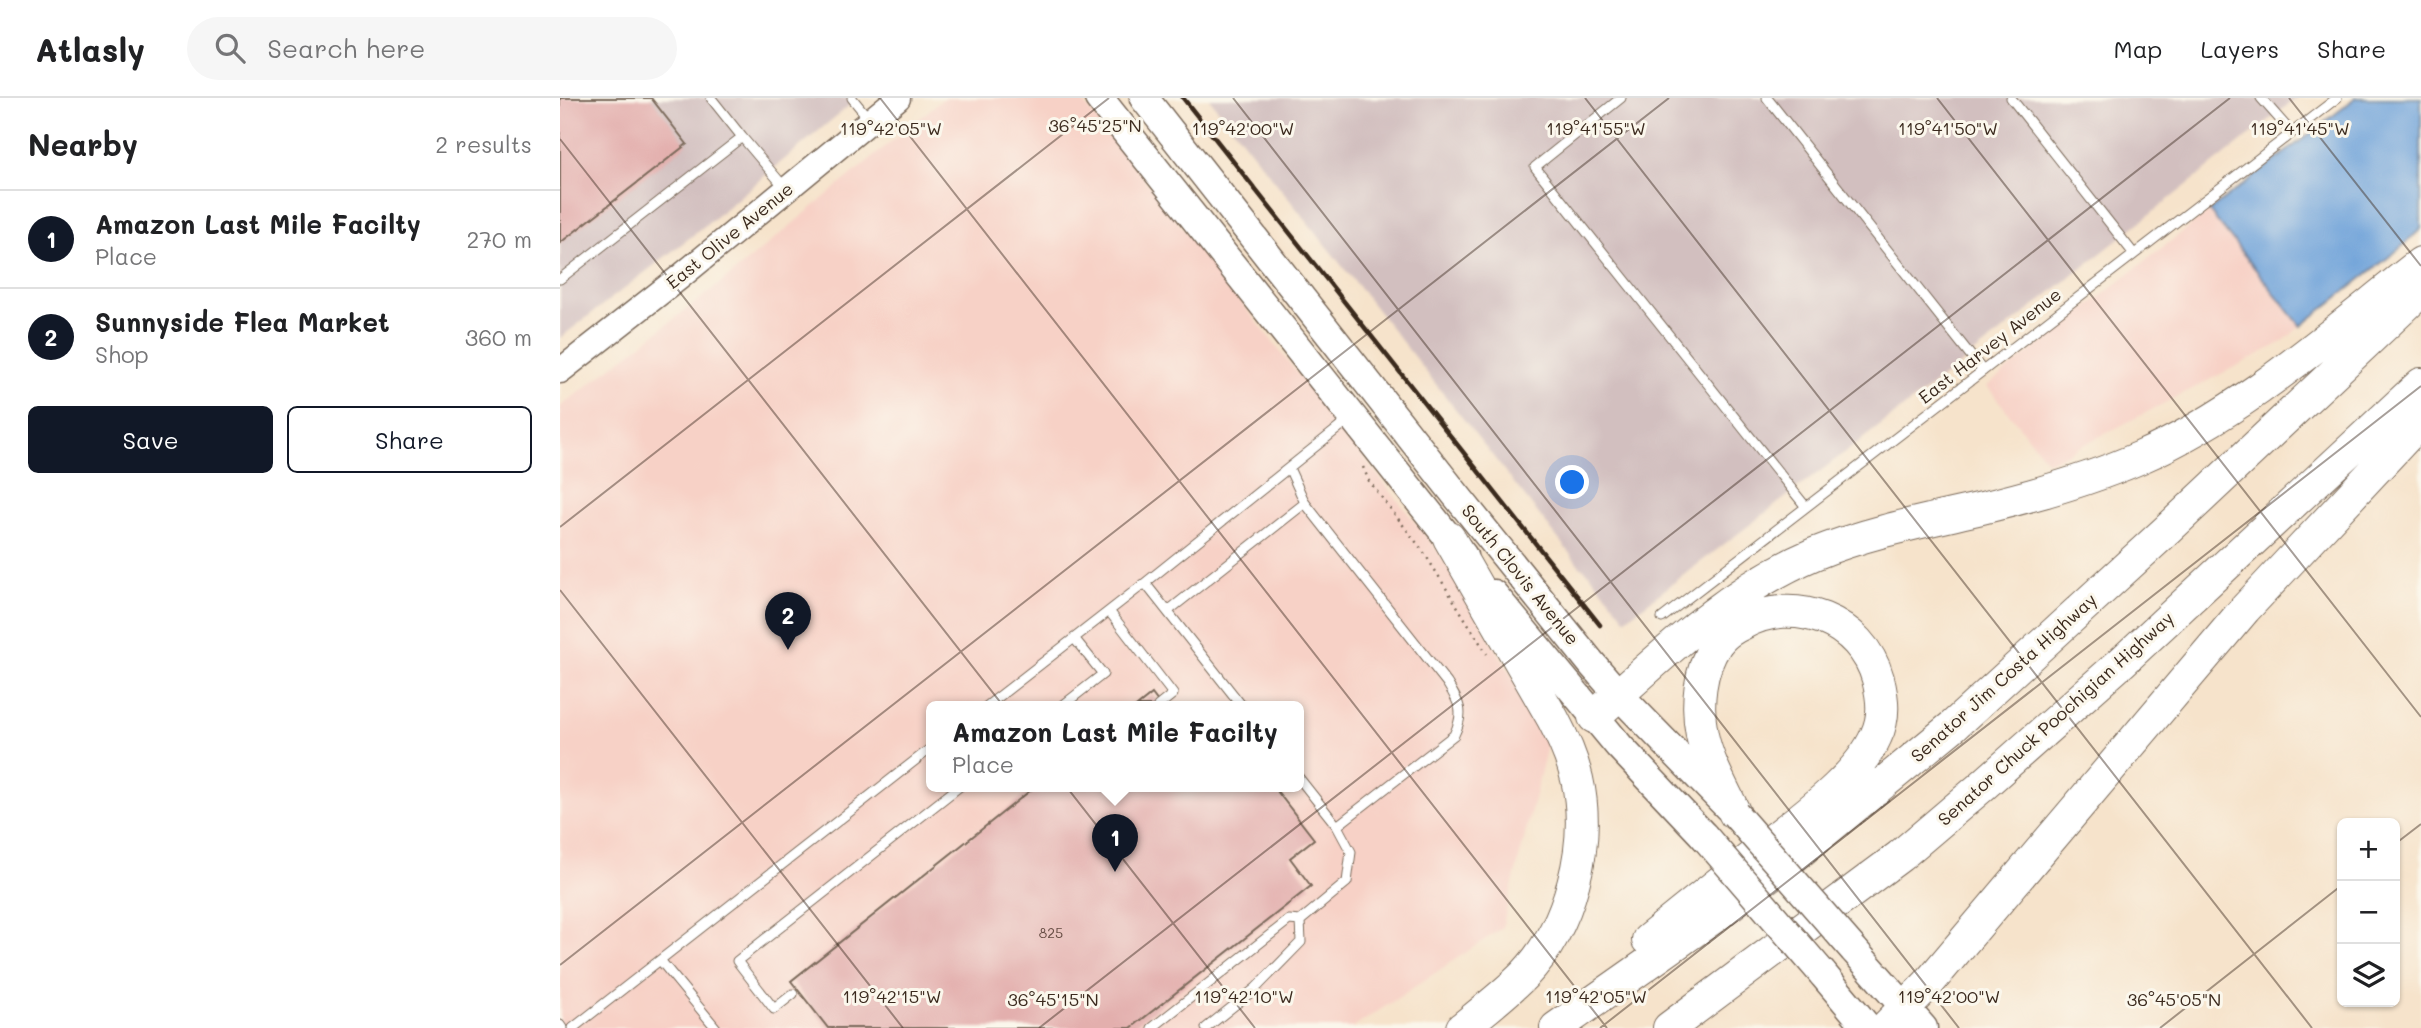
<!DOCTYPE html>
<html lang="en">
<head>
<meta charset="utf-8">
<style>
	:root { --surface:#fff; --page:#f6f6f6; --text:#202124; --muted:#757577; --line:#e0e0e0; --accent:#111827 }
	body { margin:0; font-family:Mali,sans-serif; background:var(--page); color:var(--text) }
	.controls { position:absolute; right:21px; bottom:21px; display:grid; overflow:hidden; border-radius:10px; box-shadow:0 2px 5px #0004 }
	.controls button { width:63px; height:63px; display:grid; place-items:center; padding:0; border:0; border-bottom:2px solid var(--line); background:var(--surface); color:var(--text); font:35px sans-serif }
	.you { position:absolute; left:1013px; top:385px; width:24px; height:24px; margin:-18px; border:5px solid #fff; border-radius:50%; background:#1a73e8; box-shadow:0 0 0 10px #1a73e833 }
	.badge { display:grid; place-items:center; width:46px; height:46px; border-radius:50%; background:var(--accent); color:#fff; font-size:23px; font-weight:700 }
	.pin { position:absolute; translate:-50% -58px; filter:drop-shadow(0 2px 4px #0008) }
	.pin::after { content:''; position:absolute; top:37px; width:24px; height:21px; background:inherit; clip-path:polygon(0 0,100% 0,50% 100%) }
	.popup { position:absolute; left:366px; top:603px; width:378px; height:91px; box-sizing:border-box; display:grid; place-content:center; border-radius:10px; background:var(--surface); filter:drop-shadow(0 2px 5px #0005); font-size:23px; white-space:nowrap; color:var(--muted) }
	.popup b { font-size:26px; color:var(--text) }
	.popup::after { content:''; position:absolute; left:50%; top:100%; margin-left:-14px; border:14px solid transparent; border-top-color:var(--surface) }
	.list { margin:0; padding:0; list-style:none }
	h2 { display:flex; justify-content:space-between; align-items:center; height:91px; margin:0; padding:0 28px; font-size:30px }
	h2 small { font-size:23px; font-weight:400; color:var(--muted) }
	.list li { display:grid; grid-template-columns:46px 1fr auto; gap:21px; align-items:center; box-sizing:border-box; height:98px; padding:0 28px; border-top:2px solid var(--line) }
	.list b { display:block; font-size:26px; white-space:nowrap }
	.list p { margin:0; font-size:23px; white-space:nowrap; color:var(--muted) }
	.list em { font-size:23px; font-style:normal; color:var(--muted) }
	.actions { display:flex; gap:14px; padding:21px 28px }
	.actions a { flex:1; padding:16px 0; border:2px solid var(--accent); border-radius:10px; text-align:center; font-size:24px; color:var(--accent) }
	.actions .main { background:var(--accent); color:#fff }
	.icon { flex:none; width:38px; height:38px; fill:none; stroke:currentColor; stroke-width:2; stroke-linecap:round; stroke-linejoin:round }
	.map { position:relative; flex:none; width:1861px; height:930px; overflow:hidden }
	header { display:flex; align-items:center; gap:42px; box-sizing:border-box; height:98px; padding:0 35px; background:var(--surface); border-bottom:2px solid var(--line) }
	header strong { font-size:33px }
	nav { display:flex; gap:38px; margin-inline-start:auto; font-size:24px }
	.search { width:490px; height:63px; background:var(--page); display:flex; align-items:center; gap:18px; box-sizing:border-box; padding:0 24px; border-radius:38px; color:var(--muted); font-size:26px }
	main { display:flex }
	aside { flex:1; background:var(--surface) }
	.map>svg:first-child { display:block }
	.built { fill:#f7d1c6; fill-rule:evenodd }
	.industrial { fill:#d2bfbf }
	.water { fill:#6da1d9; stroke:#54667c; stroke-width:2 }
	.building { fill:#e3afad }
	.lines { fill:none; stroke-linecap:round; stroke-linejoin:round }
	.service-casing { stroke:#7c6b5b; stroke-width:11 }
	.secondary-casing { stroke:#7c6b5b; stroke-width:27 }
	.primary-casing { stroke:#7c6b5b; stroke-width:31 }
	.motorway-casing { stroke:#7c6b5b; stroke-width:34 }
	.path { stroke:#7c6b5b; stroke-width:2.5; stroke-dasharray:2 5; stroke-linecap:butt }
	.service { stroke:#fff; stroke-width:9 }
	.secondary { stroke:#fff; stroke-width:24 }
	.primary { stroke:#fff; stroke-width:28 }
	.motorway { stroke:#fff; stroke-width:32 }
	.rail { stroke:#3b2a1e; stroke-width:4.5 }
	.primary-bridge-casing { stroke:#7c6b5b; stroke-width:31; stroke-linecap:butt }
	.primary-bridge { stroke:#fff; stroke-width:28 }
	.ticks { fill:none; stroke:#3b2a1e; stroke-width:2; stroke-opacity:0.45 }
	.labels { text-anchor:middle; stroke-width:6; stroke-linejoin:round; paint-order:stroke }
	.number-label { font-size:14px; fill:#654b42 }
	.street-label { font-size:18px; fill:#3b2a1e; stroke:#fbf7ec }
	.ticks-label { font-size:18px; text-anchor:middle; fill:#3b2a1e; stroke:#fbf7ec; stroke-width:6; stroke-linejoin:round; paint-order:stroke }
</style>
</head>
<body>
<header>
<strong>Atlasly</strong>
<div class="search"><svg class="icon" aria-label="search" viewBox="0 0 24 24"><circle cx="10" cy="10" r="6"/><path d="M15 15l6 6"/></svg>Search here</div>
<nav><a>Map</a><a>Layers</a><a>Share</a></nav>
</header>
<main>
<aside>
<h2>Nearby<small>2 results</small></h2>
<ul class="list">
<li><span class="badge">1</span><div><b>Amazon Last Mile Facilty</b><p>Place</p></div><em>270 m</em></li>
<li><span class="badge">2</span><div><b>Sunnyside Flea Market</b><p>Shop</p></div><em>360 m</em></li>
</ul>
<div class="actions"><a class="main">Save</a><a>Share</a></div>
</aside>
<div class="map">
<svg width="1861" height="930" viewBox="0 0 1861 930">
	<rect width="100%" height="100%" fill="#fbf7ec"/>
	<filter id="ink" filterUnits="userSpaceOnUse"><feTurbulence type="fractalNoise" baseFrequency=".0143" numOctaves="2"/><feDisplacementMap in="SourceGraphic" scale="14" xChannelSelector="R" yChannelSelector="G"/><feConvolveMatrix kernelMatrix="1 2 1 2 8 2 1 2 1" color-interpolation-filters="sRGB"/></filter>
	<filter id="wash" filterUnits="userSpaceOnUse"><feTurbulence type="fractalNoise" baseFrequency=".00686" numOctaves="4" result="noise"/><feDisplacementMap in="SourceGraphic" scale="28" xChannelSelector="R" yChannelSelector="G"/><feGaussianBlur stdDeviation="1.57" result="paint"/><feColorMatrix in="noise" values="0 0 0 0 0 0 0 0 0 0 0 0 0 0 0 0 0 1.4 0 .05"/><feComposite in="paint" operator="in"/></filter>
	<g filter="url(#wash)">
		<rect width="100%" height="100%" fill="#f6e3cb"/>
		<path class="built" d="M384,0h136l358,453 111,187 -47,190 -149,100h-793v-621l171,-132zM371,608h368v80h-368z
			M1649,113l92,115 -20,17 -225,116 -9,2 -60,-75z"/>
		<path class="industrial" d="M0,0h298l-157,131 -141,109z
			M649,0h1088l-331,262 -340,259 -36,-45 -11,-9z"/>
		<path class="water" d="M1796,0h65v131l-22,20 -98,77 -92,-115z"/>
		<g id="blocks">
			<path class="building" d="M0,0h91l36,46 -127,99z
				M592,596l9,12h-24z
				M476,688h237l41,53 -24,19 21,28 -180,142h-303l-37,-47z"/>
		</g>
	</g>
	<g filter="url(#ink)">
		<use href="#blocks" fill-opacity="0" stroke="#7c6b5b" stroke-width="2"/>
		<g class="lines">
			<g class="service-casing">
				<path id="service" d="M151,0l31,39
					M292,0l17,21
					M1061,0l-86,69 271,340
					M1207,0l216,273
					M1451,0l123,156
					M1701,0l31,35
					M0,181l182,-142 44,52
					M729,370l16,35
					M585,485l97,123
					M549,513l64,83 -15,12
					M608,513l137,-108 142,180c13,21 18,29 7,52l-117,91 -38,-48
					M1102,520l675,-520
					M427,608l158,-123 206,-165
					M502,608l41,-32 -29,-36
					M740,823l47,-39 4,-30 -14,-26
					M100,862l56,68
					M233,896l-19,15 -37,-48 223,-175
					M0,927l2,3
					M13,930l358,-280
					M592,930l137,-108 11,1 1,21 -45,46 -50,40"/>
			</g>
			<g class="secondary-casing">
				<path id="secondary" d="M0,273l120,-94 218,-179"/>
			</g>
			<g class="primary-casing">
				<path id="primary" d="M539,0l364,458
					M584,0l312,397 136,169 27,31 109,112
					M933,496l126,152 85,90
					M1294,852l69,78
					M1262,875l46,55"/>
			</g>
			<g class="motorway-casing">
				<path id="motorway" d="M889,440l104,181c10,19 19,39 24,60 15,65 -7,148 -53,196 -19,19 -41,36 -62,53
					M1034,619c67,-61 135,-127 220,-163 54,-22 112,-33 168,-46 54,-13 107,-28 157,-50 105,-46 192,-125 282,-195
					M1088,842c38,-31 77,-62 116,-93 36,-29 93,-68 112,-111 9,-19 7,-37 2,-57 -16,-58 -84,-85 -136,-55 -9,4 -19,11 -25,19 -18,26 -21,62 -15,92 6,28 21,53 33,79
					M996,930l158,-111 78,-59 161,-132 213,-195 255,-240
					M1109,930l231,-172 80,-68 142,-126 299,-278
					M1325,930l42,-43 318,-376 176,-188"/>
			</g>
			<path class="path" d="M803,369l6,14 54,70 64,103"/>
			<use href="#service" class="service"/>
			<use href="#secondary" class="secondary"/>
			<use href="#primary" class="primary"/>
			<use href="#motorway" class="motorway"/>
			<path class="rail" d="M623,0l417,527"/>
			<g class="primary-bridge-casing">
				<path id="primary-bridge" d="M1175,716l119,136
					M1144,738l118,137"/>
			</g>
			<use href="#primary-bridge" class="primary-bridge"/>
		</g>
	</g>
	<path class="ticks" d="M320,0l727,930M673,0l726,930M1025,0l727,930M1377,0l484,619M1729,0l132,168M0,41l695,889M0,429l549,-429M0,492l343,438M1835,746l26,-20M0,867l1109,-867M479,930l1191,-930M1040,930l821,-642M1600,930l182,-143"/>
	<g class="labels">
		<g class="number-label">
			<text x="491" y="840">825</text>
		</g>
		<g class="street-label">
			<text transform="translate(170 138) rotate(-39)" y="6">East Olive Avenue</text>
			<text transform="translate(1430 248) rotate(-38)" y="6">East Harvey Avenue</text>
			<text transform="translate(960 477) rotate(51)" y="6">South Clovis Avenue</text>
			<text transform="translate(1444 580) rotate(-42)" y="6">Senator Jim Costa Highway</text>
			<text transform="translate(1496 621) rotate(-42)" y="6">Senator Chuck Poochigian Highway</text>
		</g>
	</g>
	<g class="ticks-label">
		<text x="535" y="34">36°45'25"N</text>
		<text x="1740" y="37">119°41'45"W</text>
		<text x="331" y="37">119°42'05"W</text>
		<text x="683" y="37">119°42'00"W</text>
		<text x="1036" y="37">119°41'55"W</text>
		<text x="1388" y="37">119°41'50"W</text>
		<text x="332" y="905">119°42'15"W</text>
		<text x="684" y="905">119°42'10"W</text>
		<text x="1036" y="905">119°42'05"W</text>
		<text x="1389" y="905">119°42'00"W</text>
		<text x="493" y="908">36°45'15"N</text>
		<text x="1614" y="908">36°45'05"N</text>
	</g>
</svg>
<div class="controls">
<button>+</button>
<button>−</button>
<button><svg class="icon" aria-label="layers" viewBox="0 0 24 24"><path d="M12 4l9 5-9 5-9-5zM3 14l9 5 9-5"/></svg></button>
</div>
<div class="you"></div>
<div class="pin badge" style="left:555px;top:774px">1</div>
<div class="popup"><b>Amazon Last Mile Facilty</b>Place</div>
<div class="pin badge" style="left:228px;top:552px">2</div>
</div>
</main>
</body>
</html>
